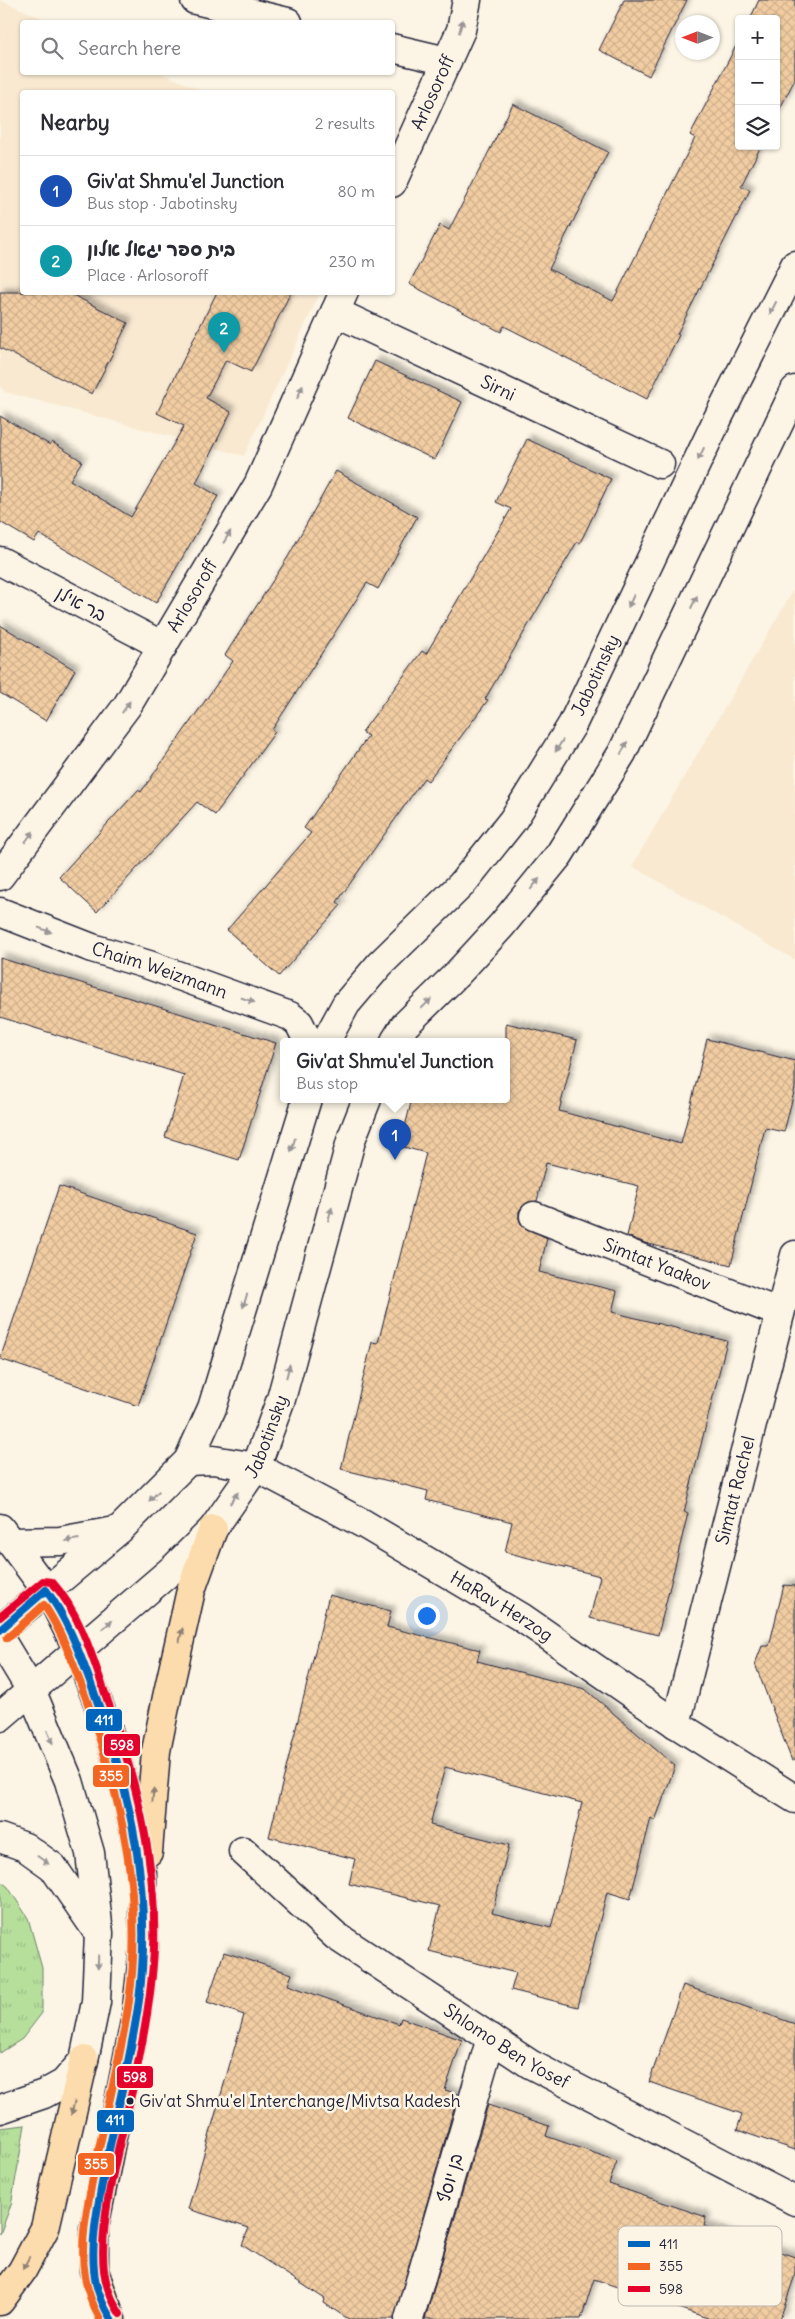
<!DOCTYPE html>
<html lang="en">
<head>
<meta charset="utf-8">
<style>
	:root { --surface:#fff; --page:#f2f2f3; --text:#2b2b33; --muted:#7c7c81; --line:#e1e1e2; --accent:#111827 }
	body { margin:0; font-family:Delius,"Playpen Sans Hebrew",sans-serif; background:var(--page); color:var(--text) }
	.controls { position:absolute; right:15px; top:15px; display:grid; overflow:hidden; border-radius:5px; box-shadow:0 1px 4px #0004 }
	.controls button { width:45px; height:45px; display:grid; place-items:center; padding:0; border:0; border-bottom:1px solid var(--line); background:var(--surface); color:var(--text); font:25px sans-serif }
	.compass { position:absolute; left:675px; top:15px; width:45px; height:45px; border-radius:50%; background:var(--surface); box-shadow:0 1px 4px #0004; rotate:270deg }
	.you { position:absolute; left:426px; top:1615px; width:18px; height:18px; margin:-12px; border:4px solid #fff; border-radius:50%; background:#1a73e8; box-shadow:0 0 0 8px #1a73e833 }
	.badge { display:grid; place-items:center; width:32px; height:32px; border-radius:50%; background:var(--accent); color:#fff; font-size:16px; font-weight:700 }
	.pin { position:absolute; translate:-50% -41px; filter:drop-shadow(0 1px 2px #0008) }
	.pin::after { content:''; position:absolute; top:26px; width:18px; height:15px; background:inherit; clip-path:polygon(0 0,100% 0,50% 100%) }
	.popup { position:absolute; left:280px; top:1038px; width:230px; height:65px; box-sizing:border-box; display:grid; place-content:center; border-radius:5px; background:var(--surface); filter:drop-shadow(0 1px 4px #0005); font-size:16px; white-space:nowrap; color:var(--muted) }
	.popup b { font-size:19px; color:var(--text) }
	.popup::after { content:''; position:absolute; left:50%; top:100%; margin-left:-10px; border:10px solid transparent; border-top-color:var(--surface) }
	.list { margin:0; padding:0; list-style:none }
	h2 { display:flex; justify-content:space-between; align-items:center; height:65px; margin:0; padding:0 20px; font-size:21px }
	h2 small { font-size:16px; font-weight:400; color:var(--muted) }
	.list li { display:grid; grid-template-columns:32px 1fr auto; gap:15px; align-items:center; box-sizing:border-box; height:70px; padding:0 20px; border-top:1px solid var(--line) }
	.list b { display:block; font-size:19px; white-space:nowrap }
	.list p { margin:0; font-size:16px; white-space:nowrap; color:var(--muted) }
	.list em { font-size:16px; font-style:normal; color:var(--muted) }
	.icon { flex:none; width:28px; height:28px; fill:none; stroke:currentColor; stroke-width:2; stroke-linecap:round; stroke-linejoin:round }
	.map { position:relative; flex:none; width:795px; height:2319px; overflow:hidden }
	.search { position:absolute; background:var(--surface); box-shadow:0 1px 4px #0004; left:20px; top:20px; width:375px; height:55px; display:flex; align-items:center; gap:12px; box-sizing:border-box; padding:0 18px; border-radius:5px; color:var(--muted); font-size:19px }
	.panel { position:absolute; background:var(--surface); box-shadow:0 1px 4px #0004; left:20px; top:90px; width:375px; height:205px; border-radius:5px }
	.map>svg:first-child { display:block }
	.built { fill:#f9e9d1 }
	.park { fill:url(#park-tufts); stroke:#6c806b }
	.building { fill:url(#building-cross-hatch); stroke:#22223b; fill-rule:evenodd; filter:url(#shadow) }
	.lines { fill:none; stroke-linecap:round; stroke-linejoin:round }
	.minor-casing { stroke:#22223b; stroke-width:31 }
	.highway-casing { stroke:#22223b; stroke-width:31 }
	.minor { stroke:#fcf5e5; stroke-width:28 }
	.highway { stroke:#fcdcac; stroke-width:28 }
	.bus-1-casing { stroke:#fcf5e5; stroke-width:11 }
	.bus-2-casing { stroke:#fcf5e5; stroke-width:11 }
	.bus-3-casing { stroke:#fcf5e5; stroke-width:11 }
	.bus-1 { stroke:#0065bd; stroke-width:8 }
	.bus-2 { stroke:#f26522; stroke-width:8 }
	.bus-3 { stroke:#e4002b; stroke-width:8 }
	.oneway { fill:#9a9698 }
	.oneway2 { fill:#8f7f74 }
	.bus-dot { fill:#22223b; stroke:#fcf5e5; stroke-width:2 }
	.labels { text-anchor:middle; stroke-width:5; stroke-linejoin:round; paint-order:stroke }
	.bus-label { font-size:17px; fill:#22223b; stroke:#fcf5e5; text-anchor:start }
	.street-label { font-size:18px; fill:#22223b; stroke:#fcf5e5 }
	.key { fill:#fcf5e5; stroke:#bbb6b2; stroke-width:1 }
	.key-label { font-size:14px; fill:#22223b }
	.line-badge { stroke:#fcf5e5; stroke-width:2 }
	.badge-label { font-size:14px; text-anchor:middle; font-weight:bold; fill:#fff }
</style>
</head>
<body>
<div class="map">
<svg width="795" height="2319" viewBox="0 0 795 2319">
	<defs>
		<pattern id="park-tufts" width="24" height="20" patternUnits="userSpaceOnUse" patternTransform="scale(1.25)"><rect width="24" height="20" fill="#b6df9b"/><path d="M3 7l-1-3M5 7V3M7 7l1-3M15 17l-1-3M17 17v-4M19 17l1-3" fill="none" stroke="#9cbf86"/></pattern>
		<pattern id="building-cross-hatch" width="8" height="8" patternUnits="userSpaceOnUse" patternTransform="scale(1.25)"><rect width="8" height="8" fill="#f2cda2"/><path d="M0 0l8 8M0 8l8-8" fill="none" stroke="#cfb08c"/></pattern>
		<filter id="shadow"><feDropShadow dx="4.5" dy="-4.5" stdDeviation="2.5" flood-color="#0004"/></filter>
	</defs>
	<rect width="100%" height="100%" fill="#fcf5e5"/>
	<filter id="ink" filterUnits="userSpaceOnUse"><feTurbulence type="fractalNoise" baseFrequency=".02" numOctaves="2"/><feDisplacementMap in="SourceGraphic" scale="10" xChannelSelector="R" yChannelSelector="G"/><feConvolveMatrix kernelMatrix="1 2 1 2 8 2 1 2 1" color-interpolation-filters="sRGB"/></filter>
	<g filter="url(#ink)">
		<path class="built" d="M0,0l51,22h-29v50l139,1 44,19h-183v200l298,1 -76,163 -239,-64 -5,-5z
			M795,587v373l-163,-94z"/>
		<path class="park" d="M0,1880l8,7 20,31 14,50v45l-20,26 -22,14z
			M25,2125l-14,80 -11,29v-106z"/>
		<path class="building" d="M624,0h63l-38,76 -50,-26z
			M759,0h36v79l-19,37v-97h-26z
			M739,40v106h22l-20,40 9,4 -73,144 2,1 -32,64 -143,-73 -3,6 -92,-48 31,-59 9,5 64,-126 95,48 -59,117 64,32 82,-163 -5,-3z
			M0,292h67l61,31 -36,71 -92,-46z
			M217,292h74l-40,80 -25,-12 -20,38 25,14 -35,71 22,13 -62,107 -117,-69 -5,8 -34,-20v-106l50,29 2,-3 30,19 -12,19 61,37 53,-91 -27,-13z
			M375,361l87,41 -27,58 -87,-42z
			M527,439l84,40 -31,64 -3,-1 -92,157 3,1 -60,81 -4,-3 -87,124 4,3 -62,71 -52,-46 84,-97 -7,-5 64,-92 -6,-4 60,-81 4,3 85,-145 -15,-7z
			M336,471l81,46 -39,72 -11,-6 -95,147 3,2 -60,83 -18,-13 -100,110 -38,-35 79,-87 3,2 92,-131 -8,-6 63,-98z
			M0,625l75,45 -29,51 -46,-28z
			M0,958l276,85 -37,117 -74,-23 19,-62 -184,-58z
			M506,1023l71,17 -18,71 122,33 26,-105 88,22v27l-11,44 -19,-4 -34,137 -86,-22 -18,-7 12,-50 -93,-23 -9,38 -12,3 -6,7v8l3,7 25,12 -8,34 78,19 -5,21 115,29 -43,171 4,1 -30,122 -68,-17 10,-42 -95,-24 7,-30 -86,-22 2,-9 -87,-22 31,-127 6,1 48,-190 -26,-7 12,-47h94z
			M59,1186l138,47 -59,173 -138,-47z
			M784,1585l11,1v174l-3,1 -37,-97 7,-18h7z
			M329,1595l62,16 -4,16 93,23 -3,11 108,28 90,77 -20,55 -4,-3 -21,81 -23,-7 -29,115 -67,-17 5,-17 -87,-22 11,-45 -91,-22 6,-25 -86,-22zM445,1767l137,36 -31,125 -59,-15 17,-68 -79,-20z
			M224,1952l68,22 -4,11 111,39 2,-6 61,22 -17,50 13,4 -64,225h-46l-24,-16 1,-4 -83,-54 7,-17 -61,-19 56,-194 -37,-13z
			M683,1985l112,39v126l-58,-20 5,-16 -93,-32z
			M488,2105l61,21 -3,10 71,25 -8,23 97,33 -2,9 91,31v18l-15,44h-70l-116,-40 -13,40h-156z"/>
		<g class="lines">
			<g class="minor-casing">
				<g id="minor">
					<path d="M195,0l93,22"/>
					<path d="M392,48l55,13"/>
					<path id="s1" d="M392,183l69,-153 6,-30"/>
					<path id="s2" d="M335,312l325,152"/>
					<path d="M0,561l163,85"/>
					<path id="s3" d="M0,876l127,-170 131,-221 86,-193"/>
					<path id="s4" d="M0,912l92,36 57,17 141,51 9,7 9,18"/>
					<path id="s5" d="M326,1041l20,-37 34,-40 82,-80 51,-64 59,-95 146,-307 77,-153"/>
					<path d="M395,1041l10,-16 52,-51 45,-49 57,-70 63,-102 173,-363"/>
					<path id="s6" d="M534,1216l246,97"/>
					<path id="s7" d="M188,1461l25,-1 43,7 108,57 157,93 155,107 119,75"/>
					<path d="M0,1528l52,70 26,52"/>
					<path d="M11,1542l49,-1 55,-10"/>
					<path d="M0,1630l119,-100 69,-69 24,-53 95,-309"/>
					<path d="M0,1639l32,53 37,89 21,72 9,80 -3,69 -12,58 -20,23 -20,11 -44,15"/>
					<path id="s8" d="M0,1717l175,-150 38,-38 43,-62 25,-68 71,-262 15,-38"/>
					<path id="s9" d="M676,1724l119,-469"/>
					<path d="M0,1838l25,9 28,20 44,64"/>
					<path id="s10" d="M243,1851l93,85 194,128 265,137"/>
					<path d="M409,2319l82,-281"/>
				</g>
			</g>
			<g class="highway-casing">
				<path id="highway" d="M78,1650l29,77 20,69 15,77 2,74 -8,69 -42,212v43l17,48
					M148,1852l8,-101 11,-54 24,-107 22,-61
					M0,2301l22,-30 23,-43 39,-168"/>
			</g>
			<use href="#minor" class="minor"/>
			<use href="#highway" class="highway"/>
			<g class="bus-1-casing">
				<path id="bus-1" d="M0,1630l46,-40c23,31 35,67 48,102 37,102 59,200 45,308 -8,57 -22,112 -34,168 -6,33 -14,67 -11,101 1,18 8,35 17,50"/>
			</g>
			<g class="bus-2-casing">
				<path id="bus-2" d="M7,1638l37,-33c19,28 30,61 42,93 35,98 58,198 43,303 -8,56 -23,111 -34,167 -7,35 -16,72 -10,108 2,15 8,30 15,43"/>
			</g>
			<g class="bus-3-casing">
				<path id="bus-3" d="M0,1617l43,-36 9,1c29,32 42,80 56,120 29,79 49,162 46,246 -2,47 -11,94 -21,139 -12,53 -35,131 -29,184 2,15 8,30 16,43"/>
			</g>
			<use href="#bus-1" class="bus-1"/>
			<use href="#bus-2" class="bus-2"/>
			<use href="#bus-3" class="bus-3"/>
		</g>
		<defs><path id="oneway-solid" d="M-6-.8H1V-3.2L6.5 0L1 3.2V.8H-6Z" transform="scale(1.25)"/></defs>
		<g class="oneway">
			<use href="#oneway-solid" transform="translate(461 26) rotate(-74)"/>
			<use href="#oneway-solid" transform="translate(773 308) rotate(117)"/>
			<use href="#oneway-solid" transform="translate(300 392) rotate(-66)"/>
			<use href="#oneway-solid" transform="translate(701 454) rotate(115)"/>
			<use href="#oneway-solid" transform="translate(227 537) rotate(-59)"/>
			<use href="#oneway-solid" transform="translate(631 601) rotate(115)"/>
			<use href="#oneway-solid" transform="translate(694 602) rotate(-65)"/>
			<use href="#oneway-solid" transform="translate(126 707) rotate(-56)"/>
			<use href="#oneway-solid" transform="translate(559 746) rotate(122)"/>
			<use href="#oneway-solid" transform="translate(624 748) rotate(-62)"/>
			<use href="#oneway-solid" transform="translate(29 837) rotate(-53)"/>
			<use href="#oneway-solid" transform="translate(535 884) rotate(-51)"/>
			<use href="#oneway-solid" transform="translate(45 930) rotate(21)"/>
			<use href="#oneway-solid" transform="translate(248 1000) rotate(19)"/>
			<use href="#oneway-solid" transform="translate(426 1004) rotate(-44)"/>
			<use href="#oneway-solid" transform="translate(293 1145) rotate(107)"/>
			<use href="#oneway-solid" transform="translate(330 1214) rotate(-74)"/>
			<use href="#oneway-solid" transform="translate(245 1301) rotate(107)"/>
			<use href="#oneway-solid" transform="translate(288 1371) rotate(-76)"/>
			<use href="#oneway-solid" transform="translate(154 1496) rotate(135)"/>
			<use href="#oneway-solid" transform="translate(234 1498) rotate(-55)"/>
			<use href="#oneway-solid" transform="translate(72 1540) rotate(173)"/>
			<use href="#oneway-solid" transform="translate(107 1625) rotate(-40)"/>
			<use href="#oneway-solid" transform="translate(50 1737) rotate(67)"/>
			<use href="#oneway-solid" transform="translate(43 1860) rotate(35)"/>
			<use href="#oneway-solid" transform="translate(98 1962) rotate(92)"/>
		</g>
		<g class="oneway2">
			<use href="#oneway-solid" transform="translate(181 1635) rotate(-77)"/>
			<use href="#oneway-solid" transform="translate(153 1795) rotate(-85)"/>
			<use href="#oneway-solid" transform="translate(73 2108) rotate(103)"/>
			<use href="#oneway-solid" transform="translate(26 2263) rotate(118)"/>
		</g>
	</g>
	<circle class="bus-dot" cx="130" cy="2101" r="4.5"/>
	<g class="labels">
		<g class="bus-label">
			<text x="139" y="2107">Giv'at Shmu'el Interchange/Mivtsa Kadesh</text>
		</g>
		<g class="street-label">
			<text dy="6" stroke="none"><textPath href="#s1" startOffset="99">Arlosoroff</textPath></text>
			<text dy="6" stroke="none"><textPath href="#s2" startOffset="180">Sirni</textPath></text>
			<text dy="6" stroke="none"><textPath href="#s3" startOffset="340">Arlosoroff</textPath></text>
			<text transform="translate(81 604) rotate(28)" y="6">בר אילן</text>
			<text dy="6" stroke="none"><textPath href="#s5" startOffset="458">Jabotinsky</textPath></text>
			<text dy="6" stroke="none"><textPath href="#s4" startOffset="170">Chaim Weizmann</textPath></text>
			<text dy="6" stroke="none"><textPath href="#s6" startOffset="132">Simtat Yaakov</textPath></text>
			<text dy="6" stroke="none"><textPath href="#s8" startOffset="392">Jabotinsky</textPath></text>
			<text dy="6" stroke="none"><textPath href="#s9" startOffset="241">Simtat Rachel</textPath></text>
			<text dy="6" stroke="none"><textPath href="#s7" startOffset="351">HaRav Herzog</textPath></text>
			<text dy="6" stroke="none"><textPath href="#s10" startOffset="329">Shlomo Ben Yosef</textPath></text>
			<text transform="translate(450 2178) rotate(-74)" y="6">בן יוסף</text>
		</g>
	</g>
	<rect x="618" y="2226" width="164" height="80" rx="8" class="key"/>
	<rect x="628" y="2241" width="22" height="6" fill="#0065bd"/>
	<rect x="628" y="2263" width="22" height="7" fill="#f26522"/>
	<rect x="628" y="2286" width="22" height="6" fill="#e4002b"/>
	<g class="key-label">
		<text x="659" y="2249">411</text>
		<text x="659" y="2271">355</text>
		<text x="659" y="2294">598</text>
	</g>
	<g class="line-badge">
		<rect x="85" y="1708" width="38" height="24" rx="5" fill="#0065bd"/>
		<rect x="103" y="1733" width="38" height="24" rx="5" fill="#e4002b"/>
		<rect x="92" y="1764" width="38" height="24" rx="5" fill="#f26522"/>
		<rect x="116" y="2065" width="38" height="24" rx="5" fill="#e4002b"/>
		<rect x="96" y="2109" width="39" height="24" rx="5" fill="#0065bd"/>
		<rect x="77" y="2152" width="38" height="24" rx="5" fill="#f26522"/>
	</g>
	<g class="badge-label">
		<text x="104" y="1725">411</text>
		<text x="122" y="1750">598</text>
		<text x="111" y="1781">355</text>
		<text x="135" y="2082">598</text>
		<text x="115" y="2125">411</text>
		<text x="96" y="2169">355</text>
	</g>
</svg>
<div class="controls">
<button>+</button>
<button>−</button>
<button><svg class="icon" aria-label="layers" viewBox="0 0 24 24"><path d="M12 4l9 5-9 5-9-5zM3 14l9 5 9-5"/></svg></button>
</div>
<svg class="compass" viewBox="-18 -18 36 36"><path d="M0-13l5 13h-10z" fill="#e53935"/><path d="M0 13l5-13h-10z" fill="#7c7c81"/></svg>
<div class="you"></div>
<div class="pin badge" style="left:395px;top:1160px;background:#1a4fb4">1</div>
<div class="popup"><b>Giv'at Shmu'el Junction</b>Bus stop</div>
<div class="pin badge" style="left:224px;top:353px;background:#0f9aa8">2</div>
<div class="search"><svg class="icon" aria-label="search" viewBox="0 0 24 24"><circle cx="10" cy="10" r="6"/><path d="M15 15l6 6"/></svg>Search here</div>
<section class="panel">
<h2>Nearby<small>2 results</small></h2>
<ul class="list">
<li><span class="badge" style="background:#1a4fb4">1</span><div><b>Giv'at Shmu'el Junction</b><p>Bus stop · Jabotinsky</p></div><em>80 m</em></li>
<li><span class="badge" style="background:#0f9aa8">2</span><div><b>בית ספר יגאל אלון</b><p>Place · Arlosoroff</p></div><em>230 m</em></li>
</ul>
</section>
</div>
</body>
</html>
